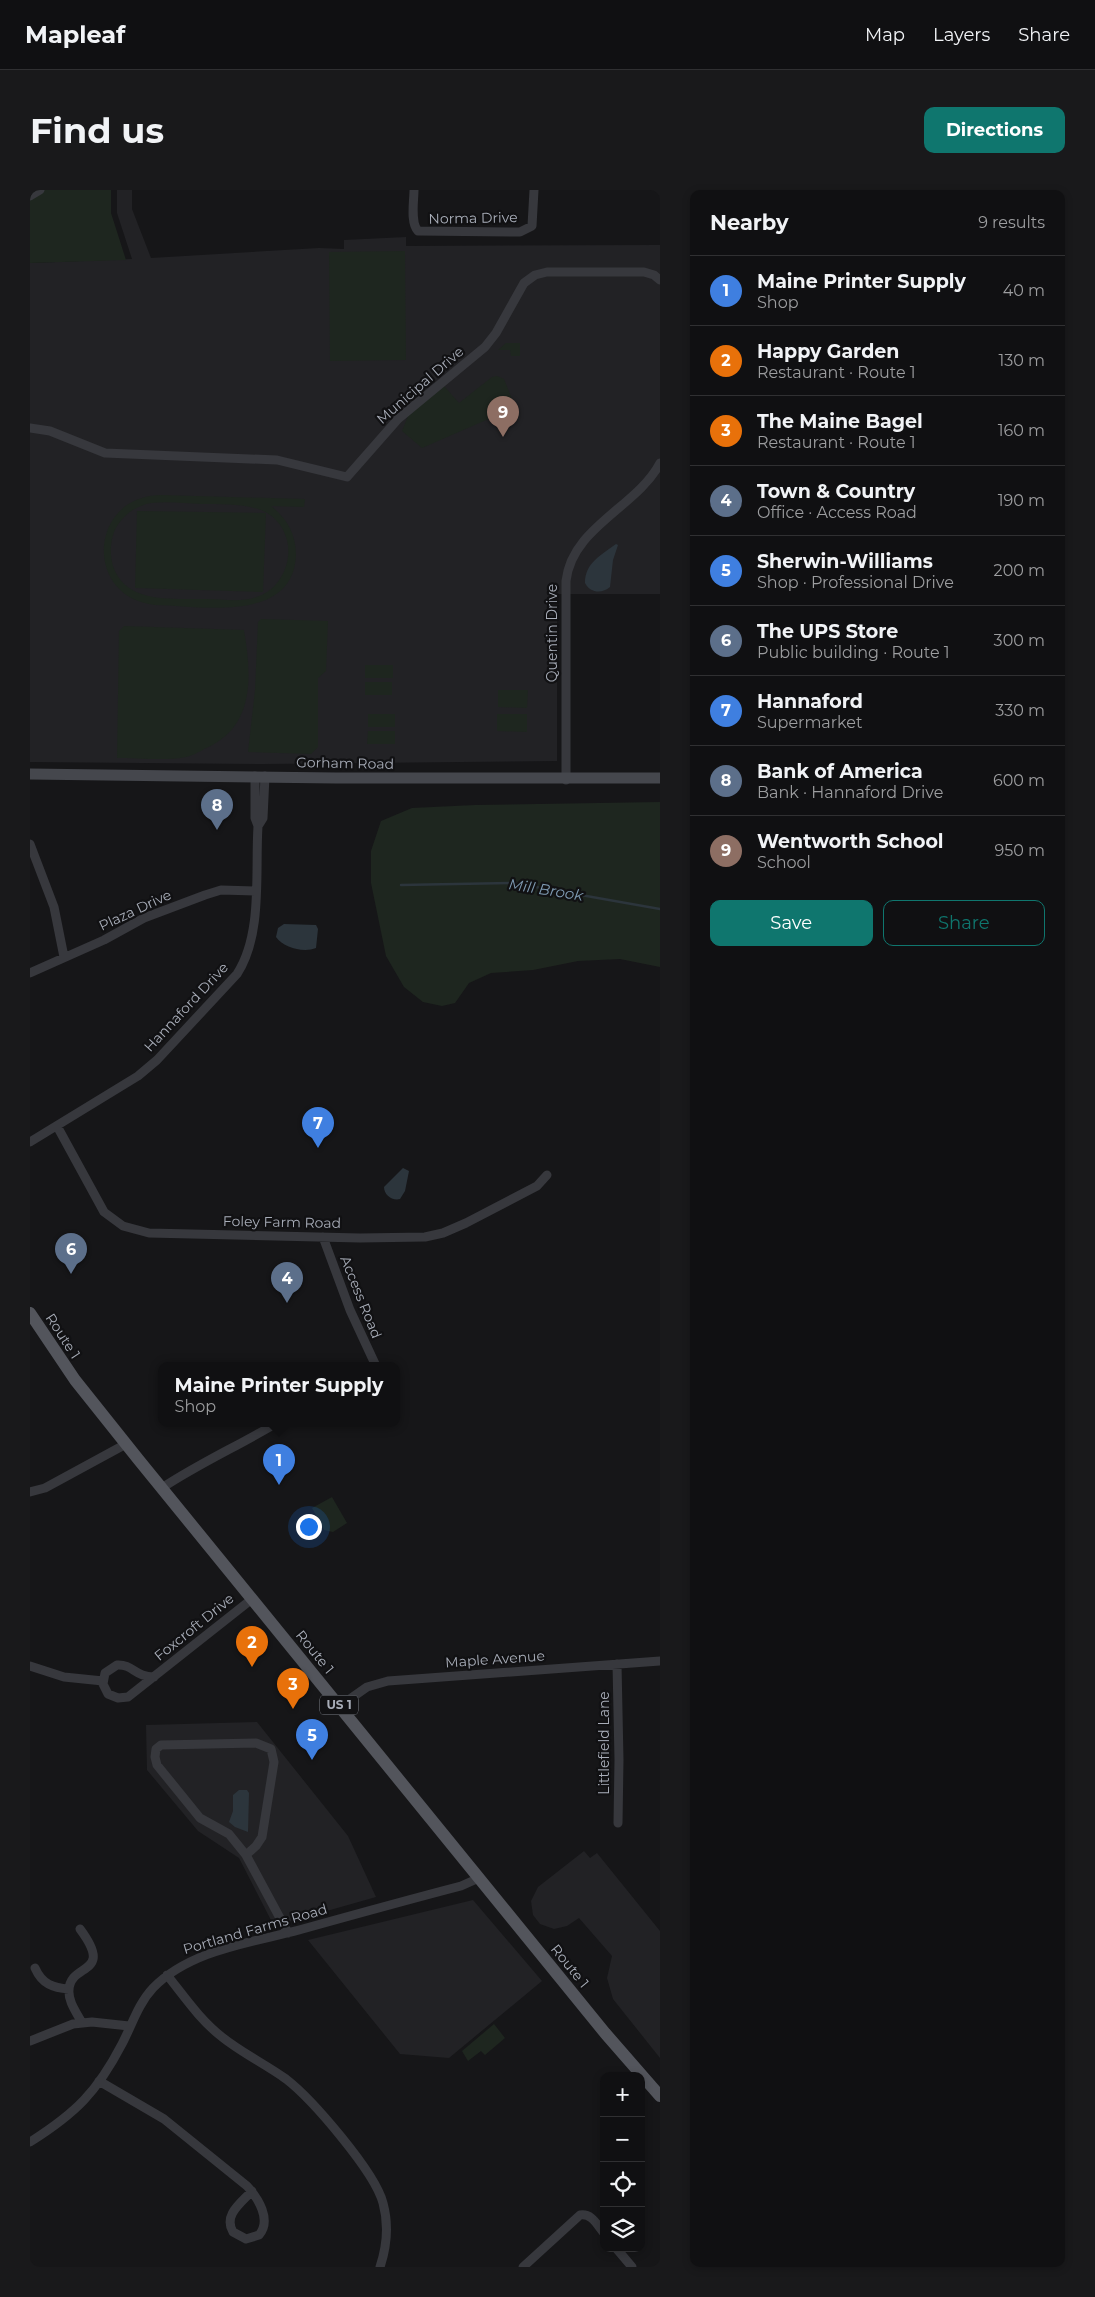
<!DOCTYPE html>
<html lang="en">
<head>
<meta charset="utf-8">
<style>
	:root { --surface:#101012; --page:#19191b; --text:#f1f3f6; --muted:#9c9d9f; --line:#303032; --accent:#0f766e }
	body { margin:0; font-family:Montserrat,sans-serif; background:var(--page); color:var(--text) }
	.controls { position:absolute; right:15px; bottom:15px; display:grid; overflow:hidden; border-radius:10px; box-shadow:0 2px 8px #0003 }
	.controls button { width:45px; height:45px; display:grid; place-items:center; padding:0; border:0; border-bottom:1px solid var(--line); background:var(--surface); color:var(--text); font:25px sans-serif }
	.you { position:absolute; left:278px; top:1336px; width:18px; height:18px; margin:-12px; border:4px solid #fff; border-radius:50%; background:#1a73e8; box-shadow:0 0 0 8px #1a73e833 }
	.badge { display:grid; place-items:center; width:32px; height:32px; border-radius:50%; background:var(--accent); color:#fff; font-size:16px; font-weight:700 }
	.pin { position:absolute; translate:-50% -41px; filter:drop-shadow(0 1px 2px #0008) }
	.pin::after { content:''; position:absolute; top:26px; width:18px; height:15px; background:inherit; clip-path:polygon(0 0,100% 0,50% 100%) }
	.popup { position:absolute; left:128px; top:1172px; width:242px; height:65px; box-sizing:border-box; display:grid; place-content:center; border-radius:10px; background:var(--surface); filter:drop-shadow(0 1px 4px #0005); font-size:16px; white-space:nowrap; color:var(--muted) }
	.popup b { font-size:19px; color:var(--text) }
	.popup::after { content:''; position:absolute; left:50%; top:100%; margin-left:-10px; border:10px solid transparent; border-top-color:var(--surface) }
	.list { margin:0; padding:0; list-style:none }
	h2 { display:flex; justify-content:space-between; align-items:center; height:65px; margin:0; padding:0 20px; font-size:21px }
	h2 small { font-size:16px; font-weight:400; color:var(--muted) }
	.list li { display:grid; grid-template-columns:32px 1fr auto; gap:15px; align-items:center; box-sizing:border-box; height:70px; padding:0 20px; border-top:1px solid var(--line) }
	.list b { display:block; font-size:19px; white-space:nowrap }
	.list p { margin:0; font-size:16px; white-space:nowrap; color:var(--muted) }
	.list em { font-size:16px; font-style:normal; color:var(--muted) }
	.actions { display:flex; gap:10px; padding:15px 20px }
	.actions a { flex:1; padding:11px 0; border:1px solid var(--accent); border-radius:10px; text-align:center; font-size:18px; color:var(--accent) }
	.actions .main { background:var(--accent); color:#fff }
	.icon { flex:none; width:28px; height:28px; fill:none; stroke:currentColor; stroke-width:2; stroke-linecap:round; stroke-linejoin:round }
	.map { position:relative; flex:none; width:630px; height:2077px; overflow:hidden; border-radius:10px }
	header { display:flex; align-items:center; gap:30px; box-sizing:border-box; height:70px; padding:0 25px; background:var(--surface); border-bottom:1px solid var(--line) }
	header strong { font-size:24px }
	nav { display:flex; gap:28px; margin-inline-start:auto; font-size:18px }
	.intro { display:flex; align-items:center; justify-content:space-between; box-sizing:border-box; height:120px; padding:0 30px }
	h1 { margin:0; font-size:35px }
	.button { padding:12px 22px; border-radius:10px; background:var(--accent); color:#fff; font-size:18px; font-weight:700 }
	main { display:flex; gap:30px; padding:0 30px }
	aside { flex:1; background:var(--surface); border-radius:10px; box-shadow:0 2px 8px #0003 }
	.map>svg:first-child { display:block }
	.built { fill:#222225 }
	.green { fill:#1e261f; fill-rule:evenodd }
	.water { fill:#2c353c }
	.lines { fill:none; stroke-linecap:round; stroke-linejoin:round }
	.stream { stroke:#2c353c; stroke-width:2.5 }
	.minor { stroke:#37383d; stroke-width:9 }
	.secondary { stroke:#45474d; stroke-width:11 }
	.primary { stroke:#53555c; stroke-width:12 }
	.labels { text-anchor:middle; stroke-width:4.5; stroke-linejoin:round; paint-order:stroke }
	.shield { fill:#111113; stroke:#7b7e86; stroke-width:1 }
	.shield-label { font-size:12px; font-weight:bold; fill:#a8adb8 }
	.street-label { font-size:14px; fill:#a8adb8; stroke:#111113 }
	.water-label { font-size:15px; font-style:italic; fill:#7f9bb3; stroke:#111113 }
</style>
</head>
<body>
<header>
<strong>Mapleaf</strong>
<nav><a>Map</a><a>Layers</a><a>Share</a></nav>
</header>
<div class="intro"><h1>Find us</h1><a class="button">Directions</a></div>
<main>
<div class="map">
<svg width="630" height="2077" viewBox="0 0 630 2077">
	<rect width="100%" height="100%" fill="#161618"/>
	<path class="built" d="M87,0h15v19l19,49 168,-10 25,1v-9l62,-3v9l254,-1v349h-103v167l-292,3 -235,-2v-499l102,-4 -15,-46z
		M227,1532l91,114 28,61 -102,29 -35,-68 -41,-27 -51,-61 -1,-45z
		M554,1661l6,7 7,-5 63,78v127l-47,-59 -6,-21 5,-22 -33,-38 -12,8 -13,3 -14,-5 -7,-9 -2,-14 7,-14z
		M443,1710l69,81 -93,77 -49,-4 -92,-114z"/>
	<path class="green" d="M0,0h81v23l15,47 -96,3z
		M375,61l1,109 -76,1 -1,-109z
		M476,153h14v13h-9l-1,-6h-12z
		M467,186l7,3 8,20 -4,8 -8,7 -78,34 -20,-17 6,-15 36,-30 15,17 33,-26z
		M130,305l145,4 -1,8 -33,-1c16,12 25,29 25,49 -3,69 -96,51 -141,50 -71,-7 -67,-108 5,-110zM121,313c17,-2 33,0 50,1 33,1 75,-4 86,36 3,12 1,26 -6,37 -5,9 -13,16 -22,19 -16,7 -36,3 -53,3 -33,-1 -80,6 -93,-33 -3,-11 -3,-23 1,-34 7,-16 21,-26 37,-29z
		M107,321l129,2 -3,79 -128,-4z
		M231,429l67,2 -2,50 -8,7v69l-7,7 -63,-2 7,-62 3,-68z
		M94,436l120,4c8,47 11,98 -40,119 -5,3 -12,7 -18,8 -18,4 -49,1 -69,1l2,-127z
		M335,475h28v13h-28z
		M335,492h27v13h-27z
		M468,500h30l-1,18 -29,-1z
		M338,524h27v13h-27z
		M467,524h30v18l-30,-1z
		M338,541h27v13h-28z
		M630,612v165l-40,-8 -42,2 -45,9 -42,3 -22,10 -14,20 -13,3 -19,-4 -19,-15 -18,-31 -15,-73v-32l10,-30 31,-13 63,-3z
		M302,1307l15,26 -14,9 -9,-2 -12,-22z
		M464,1834l11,14 -20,17 -4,-4 -13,10 -6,-10z"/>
	<path class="water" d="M586,354l2,1 -5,15 -3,27c-8,7 -20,6 -25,-4 0,-20 16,-28 31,-39z
		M254,734l32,1 2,4 -2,19c-12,5 -32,0 -40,-11l2,-9z
		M373,978l6,3 -4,20 -5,8c-8,2 -16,-4 -16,-12z
		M209,1600h8l2,3 -1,39 -13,-5 -6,-5 4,-11v-16z"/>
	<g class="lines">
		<path class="stream" d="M371,695l112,-2 147,26"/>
		<path class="minor" d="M384,0c0,11 -4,33 4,41l102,1 12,-6 2,-36
			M0,6l10,-6
			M0,238l20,3 55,22 172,7 70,17 51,-58 87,-72 11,-14 28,-50 11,-8 12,-3h97l10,3 6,5
			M536,590v-199c6,-54 71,-74 94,-118
			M228,636l5,-8 2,-42
			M0,654l24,63 10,50
			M0,783l74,-33 40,-22 61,-23 16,-5 34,1
			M27,936l47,86 19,14 26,7 211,5 65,-1 18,-4 23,-10 71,-37 10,-11
			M0,952l108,-66 19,-16 80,-86c26,-40 18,-102 21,-148l-3,-8v-42
			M293,1047l27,73 26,56
			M132,1298c36,-24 76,-42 113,-64
			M0,1302l15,-4 81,-44
			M587,1474l2,96 -1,63
			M0,1476l34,11 39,4
			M124,1487c-19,0 -21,-13 -37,-12l-12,8 -2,11 5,10 10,4 10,-1 124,-98
			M310,1516l27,-19 21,-6 272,-20
			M226,1553l15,6 3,13 -12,75 -6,9 -10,9 -17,-21 -29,-16 -43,-53 -2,-8 1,-8 5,-4z
			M216,1665l42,78
			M50,1739c35,47 -10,33 -11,61 -1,12 8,23 13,33
			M5,1778c7,16 18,20 34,21
			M137,1785c17,21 33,45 55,62 20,16 43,27 64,42 26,20 89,93 97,124 6,22 4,43 -3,64
			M0,1851l43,-17 19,-2 37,4
			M69,1891l65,38 83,67c11,12 25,34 12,49l-13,4 -13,-7c-10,-17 8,-29 19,-41
			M0,1952c46,-29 67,-50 92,-98 10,-19 16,-40 31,-56 37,-38 97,-45 146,-58 54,-15 108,-30 162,-44l18,-8
			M586,2058l16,19
			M493,2077l57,-52c12,-2 17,10 24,18"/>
		<path class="secondary" d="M0,584l306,4h324"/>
		<path class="primary" d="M0,1123l45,67 63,79 467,574 55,63"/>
	</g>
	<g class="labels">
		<rect class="shield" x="290" y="1505.5" width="38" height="19" rx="4"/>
		<g class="shield-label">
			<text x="309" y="1519">US 1</text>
		</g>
		<g class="street-label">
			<text transform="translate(443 28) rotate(-1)" y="5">Norma Drive</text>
			<text transform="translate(390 195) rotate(-41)" y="5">Municipal Drive</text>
			<text transform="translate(522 443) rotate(-90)" y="5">Quentin Drive</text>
			<text transform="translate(315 573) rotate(1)" y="5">Gorham Road</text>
			<text transform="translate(105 720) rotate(-25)" y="5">Plaza Drive</text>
			<text transform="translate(156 817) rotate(-47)" y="5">Hannaford Drive</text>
			<text transform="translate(252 1032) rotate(1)" y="5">Foley Farm Road</text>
			<text transform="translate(331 1107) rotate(68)" y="5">Access Road</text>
			<text transform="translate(33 1146) rotate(57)" y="5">Route 1</text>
			<text transform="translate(164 1437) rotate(-39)" y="5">Foxcroft Drive</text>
			<text transform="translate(285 1462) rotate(51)" y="5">Route 1</text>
			<text transform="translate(465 1469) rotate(-4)" y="5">Maple Avenue</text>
			<text transform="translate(574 1553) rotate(-90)" y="5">Littlefield Lane</text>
			<text transform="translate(225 1739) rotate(-16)" y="5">Portland Farms Road</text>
			<text transform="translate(540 1776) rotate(51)" y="5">Route 1</text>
		</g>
		<g class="water-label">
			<text transform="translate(516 700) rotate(9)" y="5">Mill Brook</text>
		</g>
	</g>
</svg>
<div class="controls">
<button>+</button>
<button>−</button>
<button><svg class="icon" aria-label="locate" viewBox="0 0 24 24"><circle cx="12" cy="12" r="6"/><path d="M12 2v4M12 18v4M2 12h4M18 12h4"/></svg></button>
<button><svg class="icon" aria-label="layers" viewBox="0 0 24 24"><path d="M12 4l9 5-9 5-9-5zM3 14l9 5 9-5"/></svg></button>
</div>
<div class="you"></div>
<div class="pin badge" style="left:249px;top:1295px;background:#3f7fe0">1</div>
<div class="popup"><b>Maine Printer Supply</b>Shop</div>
<div class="pin badge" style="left:222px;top:1477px;background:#e8710a">2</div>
<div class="pin badge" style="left:263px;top:1519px;background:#e8710a">3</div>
<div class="pin badge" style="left:257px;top:1113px;background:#5c6f8a">4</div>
<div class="pin badge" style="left:282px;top:1570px;background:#3f7fe0">5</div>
<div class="pin badge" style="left:41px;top:1084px;background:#5c6f8a">6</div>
<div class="pin badge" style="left:288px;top:958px;background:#3f7fe0">7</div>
<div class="pin badge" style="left:187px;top:640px;background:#5c6f8a">8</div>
<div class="pin badge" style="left:473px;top:247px;background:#8d6e63">9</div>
</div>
<aside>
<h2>Nearby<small>9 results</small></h2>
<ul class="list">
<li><span class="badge" style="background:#3f7fe0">1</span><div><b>Maine Printer Supply</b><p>Shop</p></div><em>40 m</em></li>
<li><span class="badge" style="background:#e8710a">2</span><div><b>Happy Garden</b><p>Restaurant · Route 1</p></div><em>130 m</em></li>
<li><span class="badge" style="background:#e8710a">3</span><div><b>The Maine Bagel</b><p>Restaurant · Route 1</p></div><em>160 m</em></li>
<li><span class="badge" style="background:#5c6f8a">4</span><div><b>Town &amp; Country</b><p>Office · Access Road</p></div><em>190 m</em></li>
<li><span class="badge" style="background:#3f7fe0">5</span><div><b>Sherwin-Williams</b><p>Shop · Professional Drive</p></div><em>200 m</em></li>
<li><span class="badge" style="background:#5c6f8a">6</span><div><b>The UPS Store</b><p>Public building · Route 1</p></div><em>300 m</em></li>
<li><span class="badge" style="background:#3f7fe0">7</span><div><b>Hannaford</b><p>Supermarket</p></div><em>330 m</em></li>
<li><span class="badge" style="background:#5c6f8a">8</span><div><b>Bank of America</b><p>Bank · Hannaford Drive</p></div><em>600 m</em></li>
<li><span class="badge" style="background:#8d6e63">9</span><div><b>Wentworth School</b><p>School</p></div><em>950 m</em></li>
</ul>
<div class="actions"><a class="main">Save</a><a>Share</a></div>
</aside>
</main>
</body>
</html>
